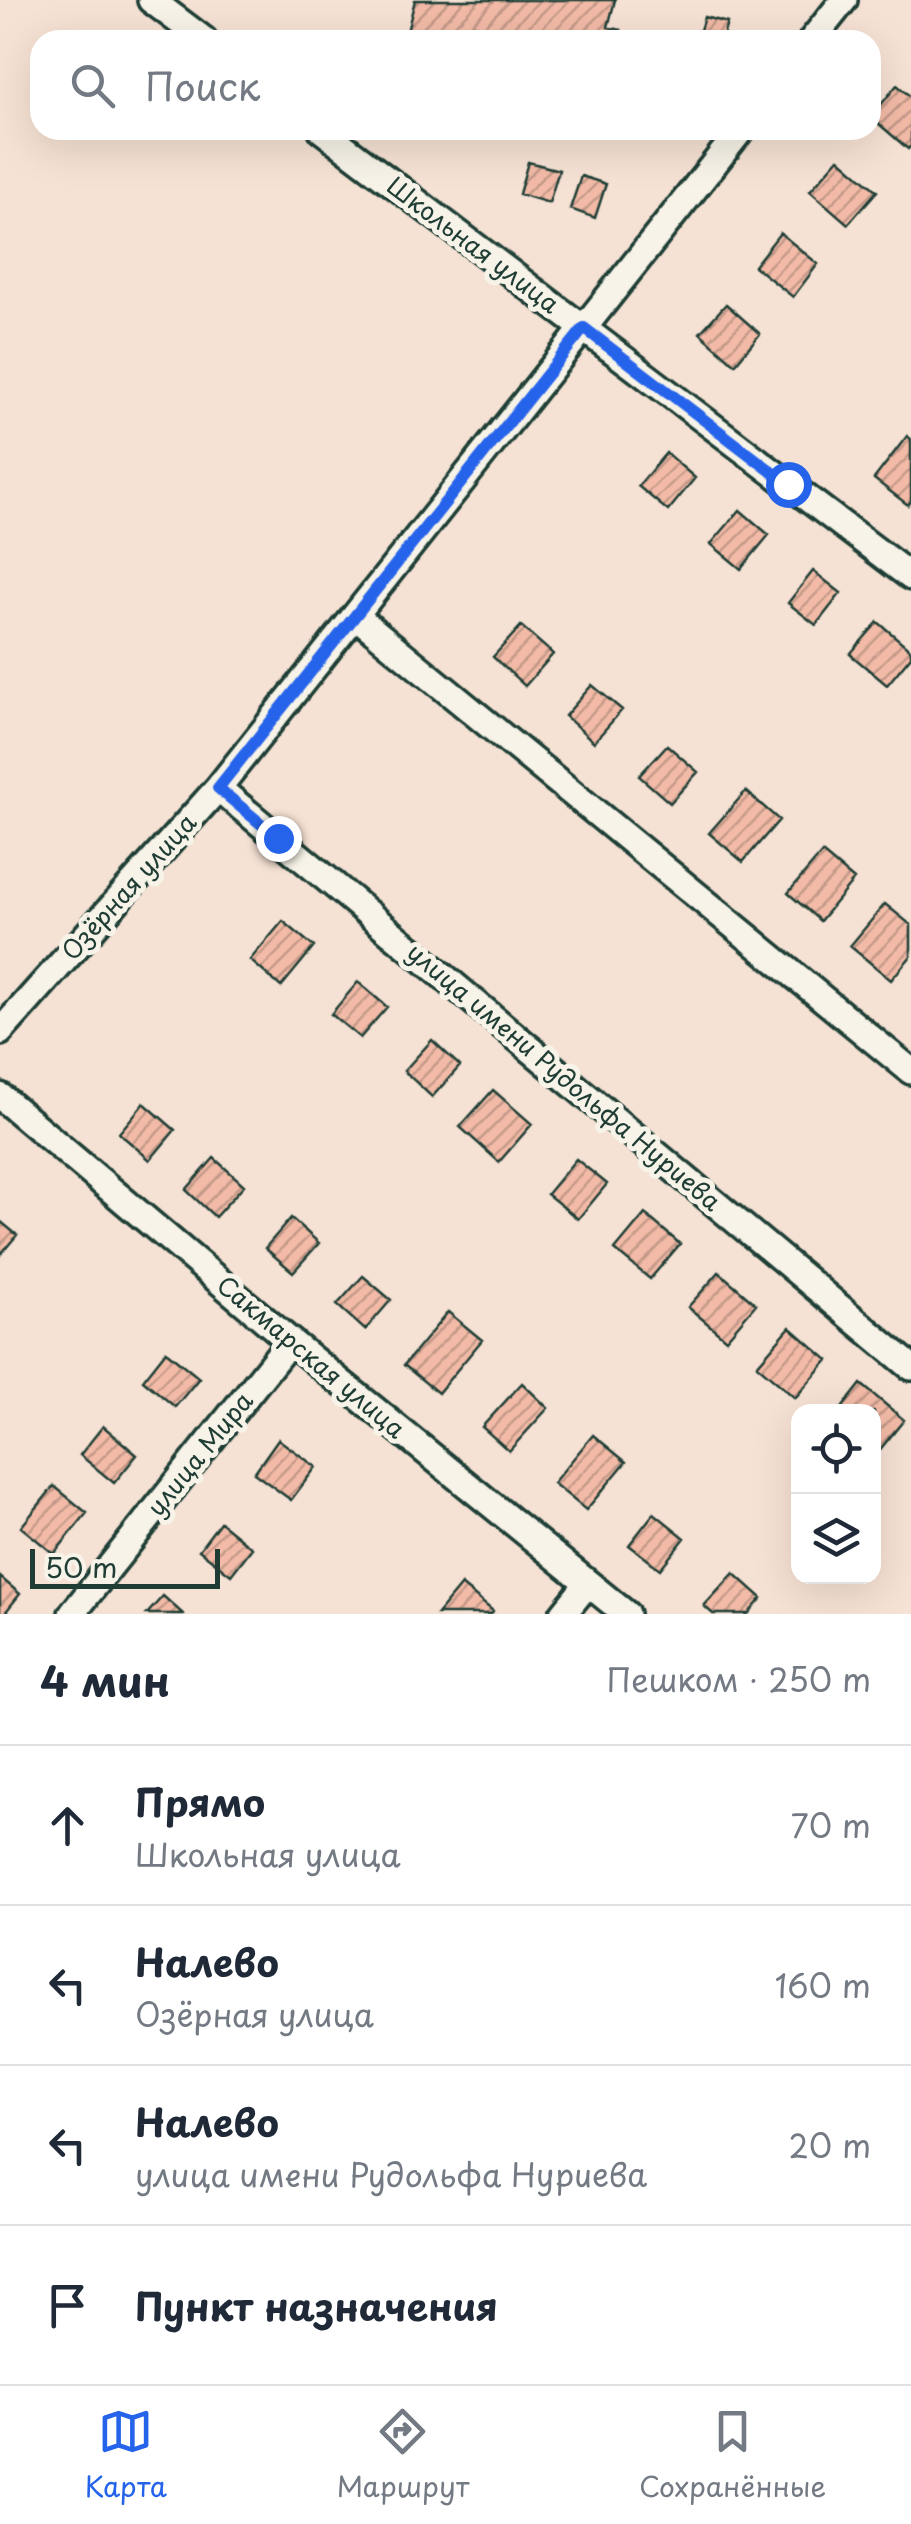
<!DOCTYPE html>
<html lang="ru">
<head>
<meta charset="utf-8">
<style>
	:root { --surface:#fff; --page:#f2f2f3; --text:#1f2937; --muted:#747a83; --line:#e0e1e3; --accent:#2563eb }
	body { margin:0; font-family:"Playpen Sans",sans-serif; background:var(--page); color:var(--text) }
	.controls { position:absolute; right:30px; bottom:30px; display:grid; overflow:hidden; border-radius:20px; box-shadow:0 10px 40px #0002 }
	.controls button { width:90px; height:90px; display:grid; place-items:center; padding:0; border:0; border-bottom:2px solid var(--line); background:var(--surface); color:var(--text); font:50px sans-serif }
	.scale { position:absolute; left:30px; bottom:25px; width:190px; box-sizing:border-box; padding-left:10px; border:5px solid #1f3d34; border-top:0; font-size:28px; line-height:35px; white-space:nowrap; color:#1f3d34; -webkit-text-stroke:8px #f7f3e8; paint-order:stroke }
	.stop { position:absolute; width:30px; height:30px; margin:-22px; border:8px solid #2563eb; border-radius:50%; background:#fff }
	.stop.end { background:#2563eb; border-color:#fff; box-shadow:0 2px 10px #0008 }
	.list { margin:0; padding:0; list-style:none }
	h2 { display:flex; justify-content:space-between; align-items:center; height:130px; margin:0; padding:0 40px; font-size:42px }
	h2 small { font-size:32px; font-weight:400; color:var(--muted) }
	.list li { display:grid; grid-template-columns:65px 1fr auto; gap:30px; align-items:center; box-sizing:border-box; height:160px; padding:0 40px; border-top:2px solid var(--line) }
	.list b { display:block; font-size:38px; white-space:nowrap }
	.list p { margin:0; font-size:32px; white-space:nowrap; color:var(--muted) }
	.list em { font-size:32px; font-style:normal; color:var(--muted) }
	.icon { flex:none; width:55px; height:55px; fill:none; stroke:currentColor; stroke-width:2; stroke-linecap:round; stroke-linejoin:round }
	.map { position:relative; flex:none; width:911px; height:1614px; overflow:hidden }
	.search { position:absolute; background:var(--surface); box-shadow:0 10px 40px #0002; left:30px; right:30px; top:30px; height:110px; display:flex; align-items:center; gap:25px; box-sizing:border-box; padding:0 35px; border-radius:30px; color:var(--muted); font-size:38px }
	.sheet { height:770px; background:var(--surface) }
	nav { display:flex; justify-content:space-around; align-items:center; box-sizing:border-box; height:140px; border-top:2px solid var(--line); background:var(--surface); font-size:28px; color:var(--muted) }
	nav a { display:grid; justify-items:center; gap:5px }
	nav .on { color:var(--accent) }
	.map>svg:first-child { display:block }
	.building { fill:url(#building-hatch); stroke:#1f3d34; stroke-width:2.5 }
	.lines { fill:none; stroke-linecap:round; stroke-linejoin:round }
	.minor-casing { stroke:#1f3d34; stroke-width:32 }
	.minor { stroke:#f7f3e8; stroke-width:25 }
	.route { stroke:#2563eb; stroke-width:12 }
	.labels { text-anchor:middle; stroke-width:10; stroke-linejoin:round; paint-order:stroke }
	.street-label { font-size:25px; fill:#1f3d34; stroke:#f7f3e8 }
</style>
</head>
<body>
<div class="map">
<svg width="911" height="1614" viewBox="0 0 911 1614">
	<defs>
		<pattern id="building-hatch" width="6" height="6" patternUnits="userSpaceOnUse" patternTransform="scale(2.5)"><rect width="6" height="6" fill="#f3bba7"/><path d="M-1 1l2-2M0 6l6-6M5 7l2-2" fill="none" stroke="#c49989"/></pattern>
	</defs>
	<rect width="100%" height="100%" fill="#f6e2d4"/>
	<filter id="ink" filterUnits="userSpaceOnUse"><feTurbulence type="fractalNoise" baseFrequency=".01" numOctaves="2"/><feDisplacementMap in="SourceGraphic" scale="20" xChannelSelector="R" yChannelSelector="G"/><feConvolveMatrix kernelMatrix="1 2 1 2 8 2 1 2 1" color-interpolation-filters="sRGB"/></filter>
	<g filter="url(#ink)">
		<path class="building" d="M415,0h200l-7,27 13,3 -3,10h-89l-56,-15 -4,15h-15l-46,-12z
			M704,17l23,6 -5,17h-25z
			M897,85l14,12v49l-3,3 -37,-32z
			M839,158l38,33 -29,33 -38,-33z
			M528,162l31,8 -10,33 -30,-9z
			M581,176l25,8 -11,34 -25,-9z
			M780,233l38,31 -25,33 -39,-31z
			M726,304l34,30 -25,30 -35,-31z
			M907,436l4,3v62l-3,4 -34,-26z
			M666,453l29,25 -27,33 -30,-25z
			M740,510l29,25 -28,34 -30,-25z
			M813,571l28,22 -25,32 -28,-22z
			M878,622l33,28v6l-24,29 -37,-31z
			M521,626l32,28 -28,32 -32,-29z
			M592,685l30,25 -28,32 -29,-26z
			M667,745l31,27 -28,31 -31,-27z
			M746,791l33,29 -36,42 -34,-29z
			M822,853l32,27 -34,41 -32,-28z
			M885,904l26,21v31l-20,24 -41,-34z
			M283,921l31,26 -33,40 -31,-27z
			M358,982l29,25 -27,31 -29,-24z
			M432,1040l28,26 -28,31 -28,-26z
			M493,1090l39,34 -33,38 -39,-35z
			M144,1103l31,27 -25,30 -31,-27z
			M214,1158l30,27 -29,32 -29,-27z
			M576,1159l31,25 -29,35 -31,-25z
			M645,1214l35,30 -30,35 -35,-29z
			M291,1218l28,25 -26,29 -28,-24z
			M0,1221l17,14 -17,20z
			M719,1272l37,32 -30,35 -38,-32z
			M363,1276l28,24 -26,30 -28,-25z
			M448,1312l34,28 -44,53 -34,-28z
			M790,1327l38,33 -33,38 -38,-33z
			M166,1351l33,27 -24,29 -32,-27z
			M522,1383l26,25 -39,43 -27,-24z
			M861,1384l43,36 -30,37v-45h-35z
			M103,1426l34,29 -23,28 -34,-28z
			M593,1435l33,27 -40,48 -33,-27z
			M278,1439l38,28 -25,33 -37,-27z
			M54,1486l33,27 -33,41 -33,-27z
			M654,1513l31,25 -25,31 -31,-24z
			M220,1522l32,26 -21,27 -32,-25z
			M734,1573l28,25 -14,16h-35l-9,-8z
			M0,1577l20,17 -16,20h-4z
			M461,1585l32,26 -2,3h-54z
			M163,1596l20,18h-36z"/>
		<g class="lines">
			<g class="minor-casing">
				<path id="minor" d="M151,0l53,40
					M812,40l32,-40
					M322,130l589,447
					M356,616l555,455
					M218,788l693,579
					M0,1032l218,-244 523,-658
					M0,1096l290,245 336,273
					M72,1614l218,-273
					M563,1614l25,-31"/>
			</g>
			<use href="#minor" class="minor"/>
		</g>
	</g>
	<g class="lines" filter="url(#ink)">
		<path class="route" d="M278,838l-60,-50 366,-460 204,156"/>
	</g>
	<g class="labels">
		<g class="street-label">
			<text transform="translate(473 245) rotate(37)" y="9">Школьная улица</text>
			<text transform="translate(129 887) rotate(-48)" y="9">Озёрная улица</text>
			<text transform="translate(564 1077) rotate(40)" y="9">улица имени Рудольфа Нуриева</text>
			<text transform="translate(311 1357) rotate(40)" y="9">Сакмарская улица</text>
			<text transform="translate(200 1454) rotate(-51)" y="9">улица Мира</text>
		</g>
	</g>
</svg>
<div class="controls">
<button><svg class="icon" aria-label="locate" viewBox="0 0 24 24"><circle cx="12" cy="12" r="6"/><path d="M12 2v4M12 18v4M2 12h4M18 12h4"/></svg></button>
<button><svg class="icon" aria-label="layers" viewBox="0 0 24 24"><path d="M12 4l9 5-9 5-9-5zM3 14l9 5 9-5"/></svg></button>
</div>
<div class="scale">50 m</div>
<div class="stop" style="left:788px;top:484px"></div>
<div class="stop end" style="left:278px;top:838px"></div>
<div class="search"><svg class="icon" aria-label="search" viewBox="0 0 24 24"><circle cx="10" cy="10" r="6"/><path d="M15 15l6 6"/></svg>Поиск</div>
</div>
<section class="sheet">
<h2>4 мин<small>Пешком · 250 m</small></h2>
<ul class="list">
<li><svg class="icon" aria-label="ahead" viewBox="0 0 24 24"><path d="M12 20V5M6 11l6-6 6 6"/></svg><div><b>Прямо</b><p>Школьная улица</p></div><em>70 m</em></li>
<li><svg class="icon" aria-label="left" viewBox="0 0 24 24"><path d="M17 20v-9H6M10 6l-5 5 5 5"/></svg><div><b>Налево</b><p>Озёрная улица</p></div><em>160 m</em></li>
<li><svg class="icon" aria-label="left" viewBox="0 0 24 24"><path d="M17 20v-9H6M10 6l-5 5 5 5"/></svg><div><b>Налево</b><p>улица имени Рудольфа Нуриева</p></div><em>20 m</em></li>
<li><svg class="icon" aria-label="arrive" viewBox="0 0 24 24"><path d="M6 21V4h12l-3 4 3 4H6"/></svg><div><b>Пункт назначения</b></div></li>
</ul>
</section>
<nav>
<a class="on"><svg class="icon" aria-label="map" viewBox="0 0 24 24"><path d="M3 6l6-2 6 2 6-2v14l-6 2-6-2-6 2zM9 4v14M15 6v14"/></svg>Карта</a>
<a><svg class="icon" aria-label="directions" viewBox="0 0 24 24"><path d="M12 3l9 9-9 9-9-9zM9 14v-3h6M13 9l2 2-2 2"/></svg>Маршрут</a>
<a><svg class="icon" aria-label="saved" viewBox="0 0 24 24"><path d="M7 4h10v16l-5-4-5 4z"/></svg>Сохранённые</a>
</nav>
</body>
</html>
